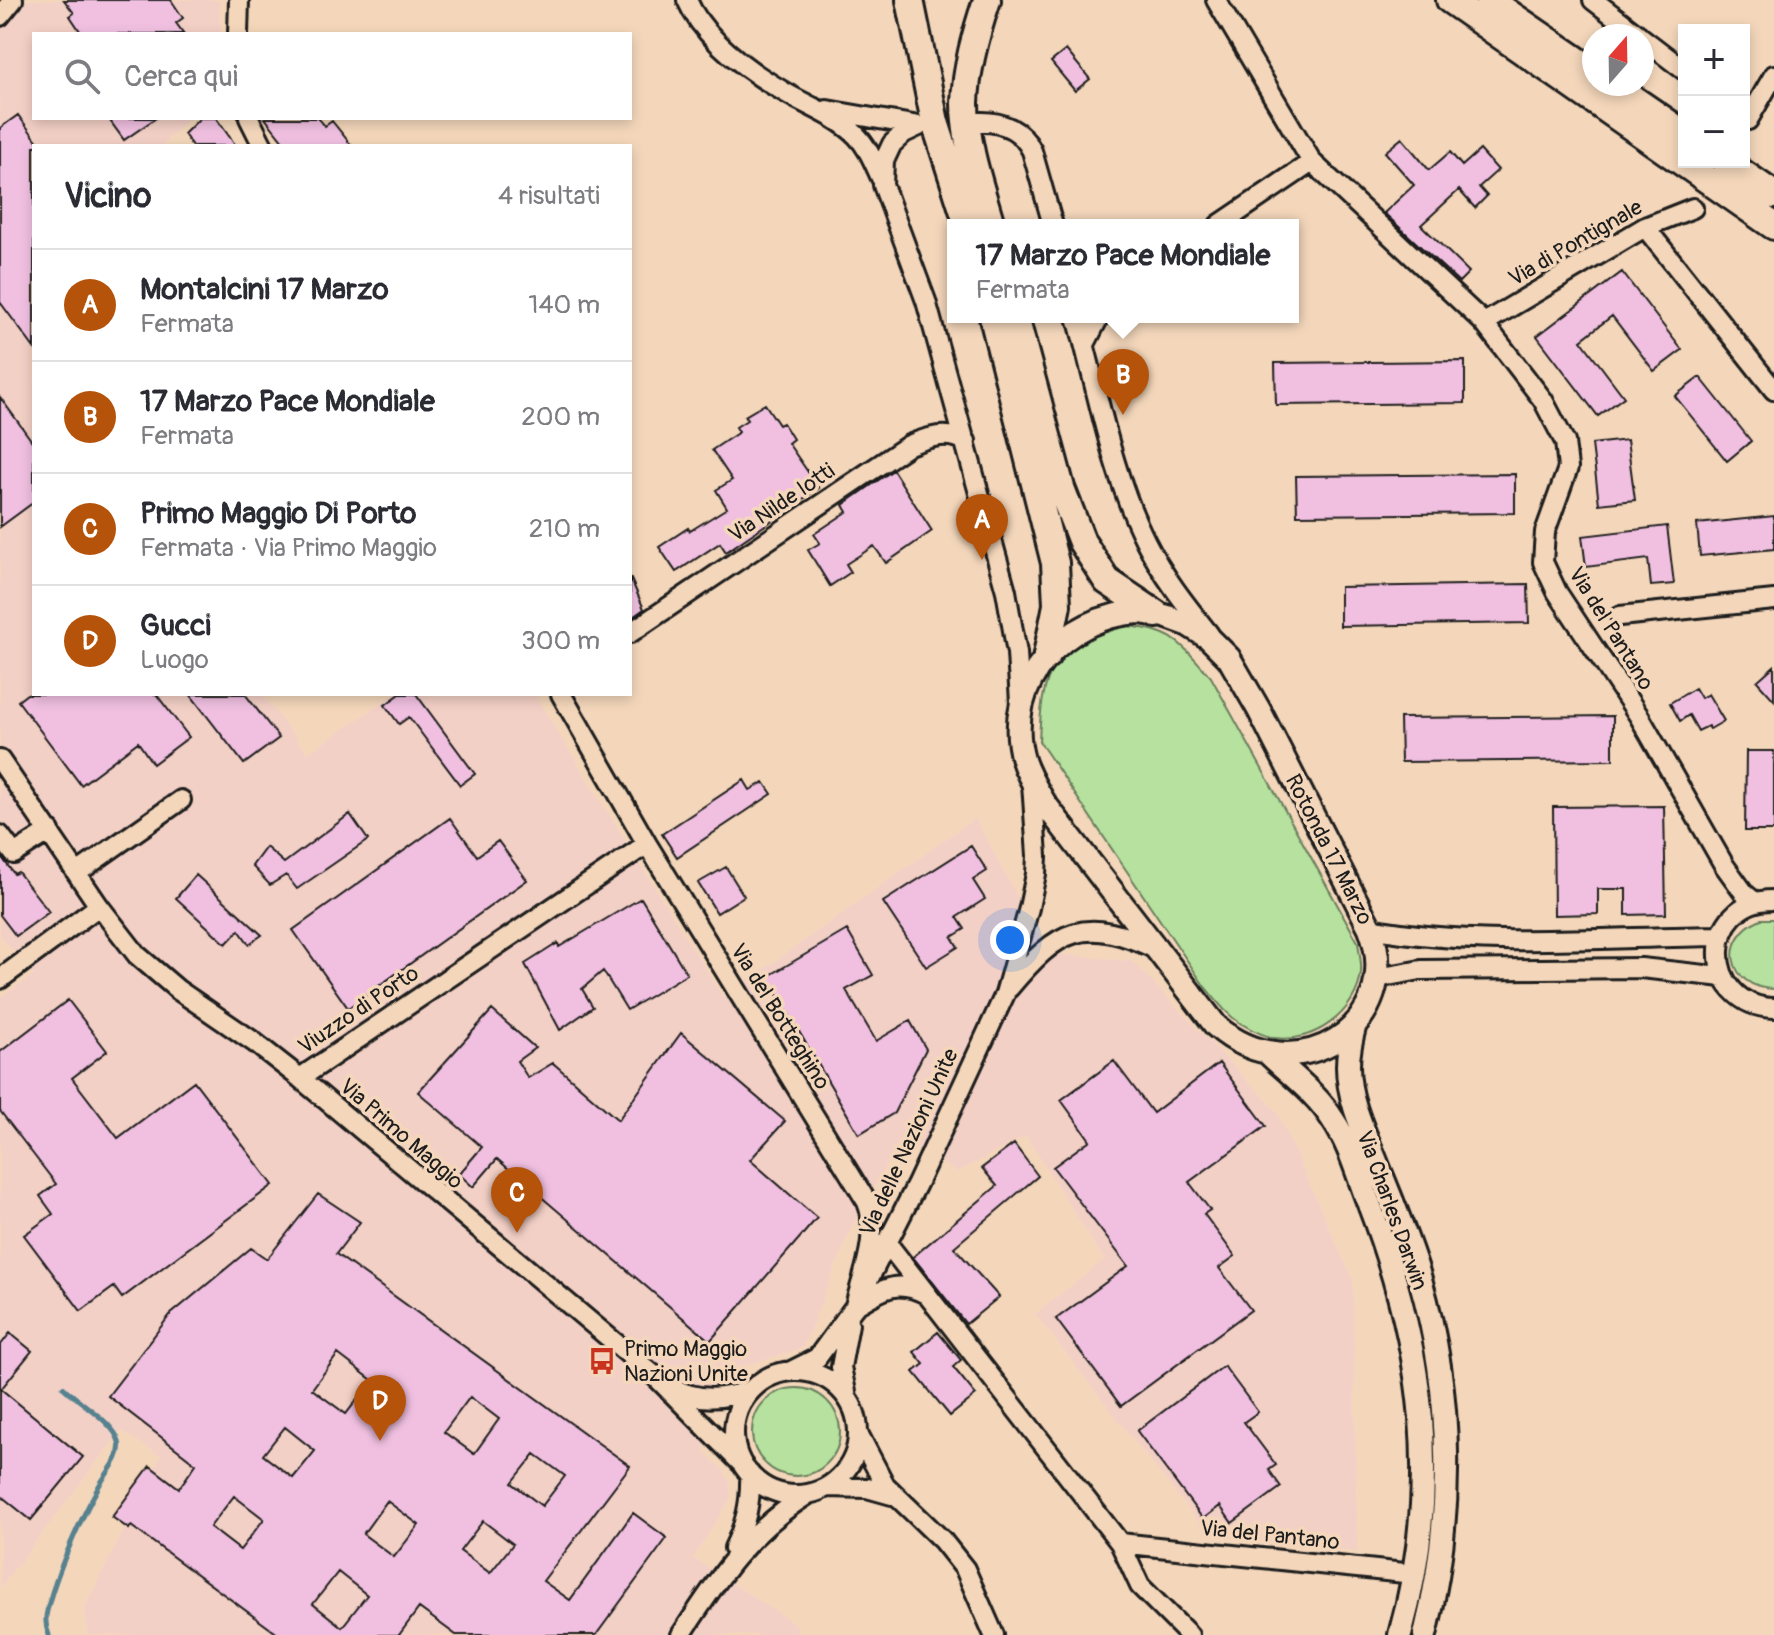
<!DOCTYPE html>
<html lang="it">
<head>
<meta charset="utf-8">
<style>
	:root { --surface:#fff; --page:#f7f7f7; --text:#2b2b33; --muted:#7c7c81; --line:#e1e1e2; --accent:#b45309 }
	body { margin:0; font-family:Pangolin,sans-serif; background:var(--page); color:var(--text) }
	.controls { position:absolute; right:24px; top:24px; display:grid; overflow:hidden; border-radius:0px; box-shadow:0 4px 12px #0003 }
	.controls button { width:72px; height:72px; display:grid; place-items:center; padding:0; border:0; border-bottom:2px solid var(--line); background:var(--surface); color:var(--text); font:40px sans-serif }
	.compass { position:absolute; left:1582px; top:24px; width:72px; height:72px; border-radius:50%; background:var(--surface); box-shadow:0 4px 12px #0003; rotate:20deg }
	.you { position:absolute; left:1010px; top:940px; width:28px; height:28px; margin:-20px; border:6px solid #fff; border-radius:50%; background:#1a73e8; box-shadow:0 0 0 12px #1a73e833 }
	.badge { display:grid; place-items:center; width:52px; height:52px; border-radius:50%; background:var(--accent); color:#fff; font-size:26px; font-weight:700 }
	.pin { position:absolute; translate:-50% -66px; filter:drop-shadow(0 2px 4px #0008) }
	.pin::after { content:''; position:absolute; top:42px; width:28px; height:24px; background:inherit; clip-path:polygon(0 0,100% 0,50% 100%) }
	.popup { position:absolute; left:947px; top:219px; width:352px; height:104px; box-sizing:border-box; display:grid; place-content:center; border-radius:0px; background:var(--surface); filter:drop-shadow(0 2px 6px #0005); font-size:26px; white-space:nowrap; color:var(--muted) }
	.popup b { font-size:30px; color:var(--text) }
	.popup::after { content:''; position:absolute; left:50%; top:100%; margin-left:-16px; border:16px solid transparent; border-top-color:var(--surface) }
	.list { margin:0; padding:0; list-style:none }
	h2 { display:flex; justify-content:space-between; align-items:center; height:104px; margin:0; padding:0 32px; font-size:34px }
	h2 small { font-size:26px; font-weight:400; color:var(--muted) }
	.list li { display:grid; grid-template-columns:52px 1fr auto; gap:24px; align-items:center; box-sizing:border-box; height:112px; padding:0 32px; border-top:2px solid var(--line) }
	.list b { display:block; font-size:30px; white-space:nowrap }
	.list p { margin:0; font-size:26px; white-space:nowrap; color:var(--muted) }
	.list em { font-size:26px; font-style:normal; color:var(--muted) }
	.icon { flex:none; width:44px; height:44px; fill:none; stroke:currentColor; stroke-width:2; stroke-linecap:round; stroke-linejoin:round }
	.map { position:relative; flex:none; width:1774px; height:1635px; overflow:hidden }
	.search { position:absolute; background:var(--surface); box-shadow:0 4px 12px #0003; left:32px; top:32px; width:600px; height:88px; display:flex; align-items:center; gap:20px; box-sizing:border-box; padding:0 28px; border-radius:0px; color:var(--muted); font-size:30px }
	.panel { position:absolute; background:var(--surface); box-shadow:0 4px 12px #0003; left:32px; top:144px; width:600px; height:552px; border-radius:0px }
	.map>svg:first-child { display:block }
	.built { fill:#f3d0c6 }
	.green { fill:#b6e19e; stroke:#697e5d; stroke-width:2 }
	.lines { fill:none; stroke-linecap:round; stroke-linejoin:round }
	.stream { stroke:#56818f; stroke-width:5 }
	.building { fill:#f1c0e1; stroke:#1c1c1c; stroke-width:2; fill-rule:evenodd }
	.minor-casing { stroke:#1c1c1c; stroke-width:24 }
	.major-casing { stroke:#1c1c1c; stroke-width:28 }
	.highway-casing { stroke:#1c1c1c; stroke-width:32 }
	.minor { stroke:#f4d7bb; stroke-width:18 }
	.major { stroke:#f4d7bb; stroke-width:22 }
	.highway { stroke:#f4d7bb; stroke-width:26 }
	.labels { text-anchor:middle; stroke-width:7; stroke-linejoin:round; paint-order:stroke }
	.street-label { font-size:22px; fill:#1c1c1c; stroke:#f4d7bb }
	.poi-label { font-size:22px; fill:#1c1c1c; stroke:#f4d7bb; text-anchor:start }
</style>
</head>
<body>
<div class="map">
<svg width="1774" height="1635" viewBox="0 0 1774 1635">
	<rect width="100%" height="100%" fill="#f4d7bb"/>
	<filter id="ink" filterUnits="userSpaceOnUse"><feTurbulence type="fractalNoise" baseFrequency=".0125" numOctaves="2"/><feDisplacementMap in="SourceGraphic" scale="16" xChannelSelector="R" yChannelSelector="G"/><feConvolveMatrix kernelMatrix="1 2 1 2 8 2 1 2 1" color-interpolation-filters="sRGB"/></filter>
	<g filter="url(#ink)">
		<path class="built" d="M0,0h219l2,34h-187v84h154l-27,28h-127v548h227l47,59 87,-59h139l190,304 251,-180 73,135 84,8 144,149 77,170 4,272 -151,-20 -171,-218 69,-54 -78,-124 -68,36 -57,-32 -48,84 -50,124 -93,28 -6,77 19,17 7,12 1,16 -38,60 105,68 -2,9h-708l-4,-27 77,-152 -40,-25 -121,157v-591l34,-22 -34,-39z"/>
		<path class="green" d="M1126,626c48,4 54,17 85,51l147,265c1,10 4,21 3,31 -4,39 -48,71 -86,65 -11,-2 -25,-9 -35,-15 -14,-9 -24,-23 -35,-36l-166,-246c1,-24 3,-62 19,-81 15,-17 46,-28 68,-34z
			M1761,919h13v70c-47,-1 -56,-52 -13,-70z
			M752 1432a44 44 0 1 1 88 0a44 44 0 1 1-88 0Z"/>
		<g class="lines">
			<path class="stream" d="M49,1635c-3,-7 -4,-16 -2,-24 8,-36 34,-93 52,-125 7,-13 24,-29 20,-44 -4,-19 -41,-40 -56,-55"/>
		</g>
		<path class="building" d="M64,0h107l12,18 -7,5 8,11h-102l-12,-18 4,-3z
			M1066,50l24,29 -15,12 -24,-29z
			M18,115l23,31h-7v202l-34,-46v-174z
			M108,118h48l-32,22z
			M200,118h16l20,28h-44l-8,-12z
			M265,118h53l7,8 7,-5 20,25h-65z
			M1402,138l27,32 21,-18 12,14 18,-16 18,20 -19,17 8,9 -12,12 -16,-18 -38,35 48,47 -10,10 -75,-69 30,-28 -29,-33z
			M1622,272l60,78 -28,21 -42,-55 -31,24 43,57 -26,19 -61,-80z
			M1465,361v42l-189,2 -1,-42z
			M1700,377l51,64 -24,20 -52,-65z
			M0,397l34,47v58l-34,25z
			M765,404l14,21 4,-2 10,16 -5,4 31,45 -93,64 -6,-9 -44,29 -17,-25 29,-19 2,3 37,-23 -11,-18 16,-10 -20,-30 27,-18 -3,-5 11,-7 -2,-4z
			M1627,440l8,60 -36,4 -7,-60z
			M893,470l39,61 -46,32 -12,-17 -28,18 5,8 -21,14 -22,-36 12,-7 -6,-9 33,-22 -4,-7z
			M1515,474v39l-218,2 -1,-39z
			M1774,516v33l-74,7 -3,-32z
			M1667,526l7,58 -23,2 -3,-27 -62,8 -4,-31z
			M630,577l14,32 -14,10z
			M1528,584l1,39 -189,3v-39z
			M1774,666v34l-17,-19z
			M1695,688l6,10 7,-4 16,27 -14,8 -2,-3 -10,5 -9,-16 -9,6 -10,-18z
			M27,694h129l33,43 -36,27 -15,-22 -57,43 -63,-84z
			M190,694h55l34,44 -35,26z
			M400,694h16l59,80 -15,11 -51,-68 -10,7 -14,-19z
			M1613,716v44l-212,2 -1,-44z
			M1746,751h28v80h-29z
			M744,780l6,10 14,-8 8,12 -95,63 -15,-23z
			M1664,806l2,108 -40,1v-26h-28v25l-44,1 -1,-108z
			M350,814l18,26 -71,49 -11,-14 -16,10 -18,-19 14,-19 18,16z
			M450,818l27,38 21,-15 29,39 -179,128 -55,-78z
			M971,846l16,25 -14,9 12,19 -28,18 8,12 -13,8 6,10 -32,20 -43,-65z
			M0,855l14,19 4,-2 31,40 -33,24 -16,-21z
			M726,867l18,29 -27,17 -19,-30z
			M196,875l66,60 -13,9 -10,-14 -13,14 -50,-46z
			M641,898l46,76 -60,36 -24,-39 -21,18 11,18 -33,23 -35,-66 33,-21 1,4z
			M847,930l26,45 -27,15 30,51 34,-20 16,28 -32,64 -35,21 -92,-157z
			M68,1000l39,51 -35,27 46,60 76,-57 79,104 -151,113 -8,-11 -33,24 -57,-76 29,-21 -13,-18 16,-12 -56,-73v-59z
			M492,1010l43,38 -18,13 11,17 25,-15 65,57 63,-87 104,88 -35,39 67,58 -107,123 -213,-182 -24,28 -14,-13 23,-27 -64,-55z
			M1114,1061l39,52 66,-50 47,63 -77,56 21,28 -6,4 31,42 -16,12 32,42 -130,96 -65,-87 72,-53 -75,-99 37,-27 -29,-40z
			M1014,1144l24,32 -84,71 45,50 -33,27 -53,-67 84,-71 -15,-18z
			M318,1194l42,28 -24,32 294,212 -87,115 27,19 63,-87 34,25 -71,97h-140l-37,-27 -20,27h-120l-148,-109 -2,3 -17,-12 38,-51 29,22 17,-24 -88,-68 62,-81 81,-67 16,11zM338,1354l34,26 -26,34 -34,-25zM470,1397l29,22 -25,35 -30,-22zM285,1427l30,24 -22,27 -30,-23zM535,1454l30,22 -23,30 -30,-23zM234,1496l30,23 -24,31 -30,-23zM387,1501l32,24 -25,32 -31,-23zM483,1521l30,23 -23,29 -30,-22zM338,1572l29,23 -25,32 -29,-23z
			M938,1332l23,28 -8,7 23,28 -26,21 -36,-44 10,-8 -10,-12z
			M10,1333l22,18 -31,38 82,68 -52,63 -31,-25v-149z
			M1224,1366l34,46 -14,10 32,43 -7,5 12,17 -49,36 -12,-17 -17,13 -66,-88z"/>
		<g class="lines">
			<g class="minor-casing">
				<path id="minor" d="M687,0c17,40 63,72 99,93 24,14 50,23 70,42 12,12 18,28 25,43
					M1216,0l96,162 172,161 59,77 22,42 3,26 -23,64 -2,30 14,30 82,124 85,149 21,29 10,8
					M1593,0l47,36
					M0,16l13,-16
					M238,34l1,-34
					M1642,38l42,32
					M827,110l92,16
					M1744,117l4,3 26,-45
					M249,118l14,28
					M979,122c23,-1 43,8 53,29l21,74
					M919,126l-15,7 -12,11 -8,17 -1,24 43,116 80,290 11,62 3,50
					M1219,225l93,-63
					M1645,227l129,163
					M1077,317c21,75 34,156 69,225 17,34 40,63 63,92
					M1484,323l161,-96 48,-19
					M1085,344l14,-27
					M1620,616l154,-16
					M630,633l279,-188c20,-8 37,-14 57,-4
					M561,694l86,150 220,358c13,32 -4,72 -12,104
					M0,760l99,146 38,49 41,35 76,52 46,36 357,300 86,87
					M0,835l14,19 36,-23
					M77,873l104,-73
					M1774,900c-73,-1 -74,106 0,108
					M1370,928c115,21 235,9 351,8
					M1377,978l44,-8 220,-2 82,9
					M0,979l99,-73
					M1009,988c50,-60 75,-73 149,-38
					M300,1078l347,-234
					M887,1243l233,300 20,43 49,49
					M855,1306c26,-16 41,-28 71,-12
					M791,1371l26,-13 38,-52 62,-122 88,-190 24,-86 7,-34 1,-18 -5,-73
					M734 1433a62 62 0 1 1 124 0a62 62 0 1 1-124 0Z
					M673,1388c26,14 51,11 78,2
					M847,1397l-6,-30 8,-43
					M859,1435l26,50 57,55 23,29 29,66
					M827,1487l40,1 25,7
					M1120,1543l294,31
					M734,1548c12,-25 17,-46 16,-74
					M681,1635c37,-57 67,-103 126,-140"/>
			</g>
			<g class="major-casing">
				<path id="major" d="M1140,612l25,4 22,8 22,14 20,20 30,52 111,218c37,98 -75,167 -154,98l-171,-222c-8,-14 -17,-28 -22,-44 -22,-77 43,-145 117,-148z
					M1355,1024c-4,14 -7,27 -7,42 0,32 15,64 27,93 16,40 33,79 45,120 34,117 34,239 5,356
					M1269,1054c22,21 48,40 64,66 17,25 25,56 36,84 55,144 73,280 31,431"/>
			</g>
			<g class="highway-casing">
				<path id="highway" d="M910,0l25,122 33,103
					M987,0c-11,33 -21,68 -22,103 0,41 15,83 26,122
					M1450,0l324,226
					M1489,0l105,72
					M1611,84l73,50
					M1726,162l48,33
					M993,317l62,246 2,42 -10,50
					M1015,317l46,171 21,54 25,39 49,33"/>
			</g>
			<use href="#minor" class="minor"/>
			<use href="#major" class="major"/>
			<use href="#highway" class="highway"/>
		</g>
	</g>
	<defs>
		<g id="bus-bare" transform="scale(2.16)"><path d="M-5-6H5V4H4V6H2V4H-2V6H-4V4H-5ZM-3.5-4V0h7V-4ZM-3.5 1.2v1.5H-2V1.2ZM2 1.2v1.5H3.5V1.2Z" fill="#c8321e" stroke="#f4d7bb" stroke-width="2.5" paint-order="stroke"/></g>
	</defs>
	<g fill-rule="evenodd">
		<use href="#bus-bare" x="602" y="1361"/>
	</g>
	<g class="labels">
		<g class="street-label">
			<text transform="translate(1575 242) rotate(-30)" y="8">Via di Pontignale</text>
			<text transform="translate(781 502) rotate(-34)" y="8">Via Nilde Iotti</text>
			<text transform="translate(1612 628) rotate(58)" y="8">Via del Pantano</text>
			<text transform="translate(1330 849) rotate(63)" y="8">Rotonda 17 Marzo</text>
			<text transform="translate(358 1009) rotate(-34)" y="8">Viuzzo di Porto</text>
			<text transform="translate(781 1016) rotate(58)" y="8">Via del Botteghino</text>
			<text transform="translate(402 1133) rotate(41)" y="8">Via Primo Maggio</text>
			<text transform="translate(908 1142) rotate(-65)" y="8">Via delle Nazioni Unite</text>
			<text transform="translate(1393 1210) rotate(70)" y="8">Via Charles Darwin</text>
			<text transform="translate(1270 1534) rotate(6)" y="8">Via del Pantano</text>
		</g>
		<g class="poi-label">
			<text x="624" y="1356">Primo Maggio<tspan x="624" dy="25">Nazioni Unite</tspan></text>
		</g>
	</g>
</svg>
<div class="controls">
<button>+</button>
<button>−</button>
</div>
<svg class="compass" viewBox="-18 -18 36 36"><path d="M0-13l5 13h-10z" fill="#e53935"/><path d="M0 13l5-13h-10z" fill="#7c7c81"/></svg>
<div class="you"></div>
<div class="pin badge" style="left:982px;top:560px">A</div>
<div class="pin badge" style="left:1123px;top:415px">B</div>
<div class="popup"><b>17 Marzo Pace Mondiale</b>Fermata</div>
<div class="pin badge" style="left:517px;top:1233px">C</div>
<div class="pin badge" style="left:380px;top:1441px">D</div>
<div class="search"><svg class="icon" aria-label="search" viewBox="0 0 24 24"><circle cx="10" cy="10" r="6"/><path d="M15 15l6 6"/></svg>Cerca qui</div>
<section class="panel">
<h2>Vicino<small>4 risultati</small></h2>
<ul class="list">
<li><span class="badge">A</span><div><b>Montalcini 17 Marzo</b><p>Fermata</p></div><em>140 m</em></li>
<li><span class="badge">B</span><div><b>17 Marzo Pace Mondiale</b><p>Fermata</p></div><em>200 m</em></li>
<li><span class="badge">C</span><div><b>Primo Maggio Di Porto</b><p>Fermata · Via Primo Maggio</p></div><em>210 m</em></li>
<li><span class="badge">D</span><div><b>Gucci</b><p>Luogo</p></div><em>300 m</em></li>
</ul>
</section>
</div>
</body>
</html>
